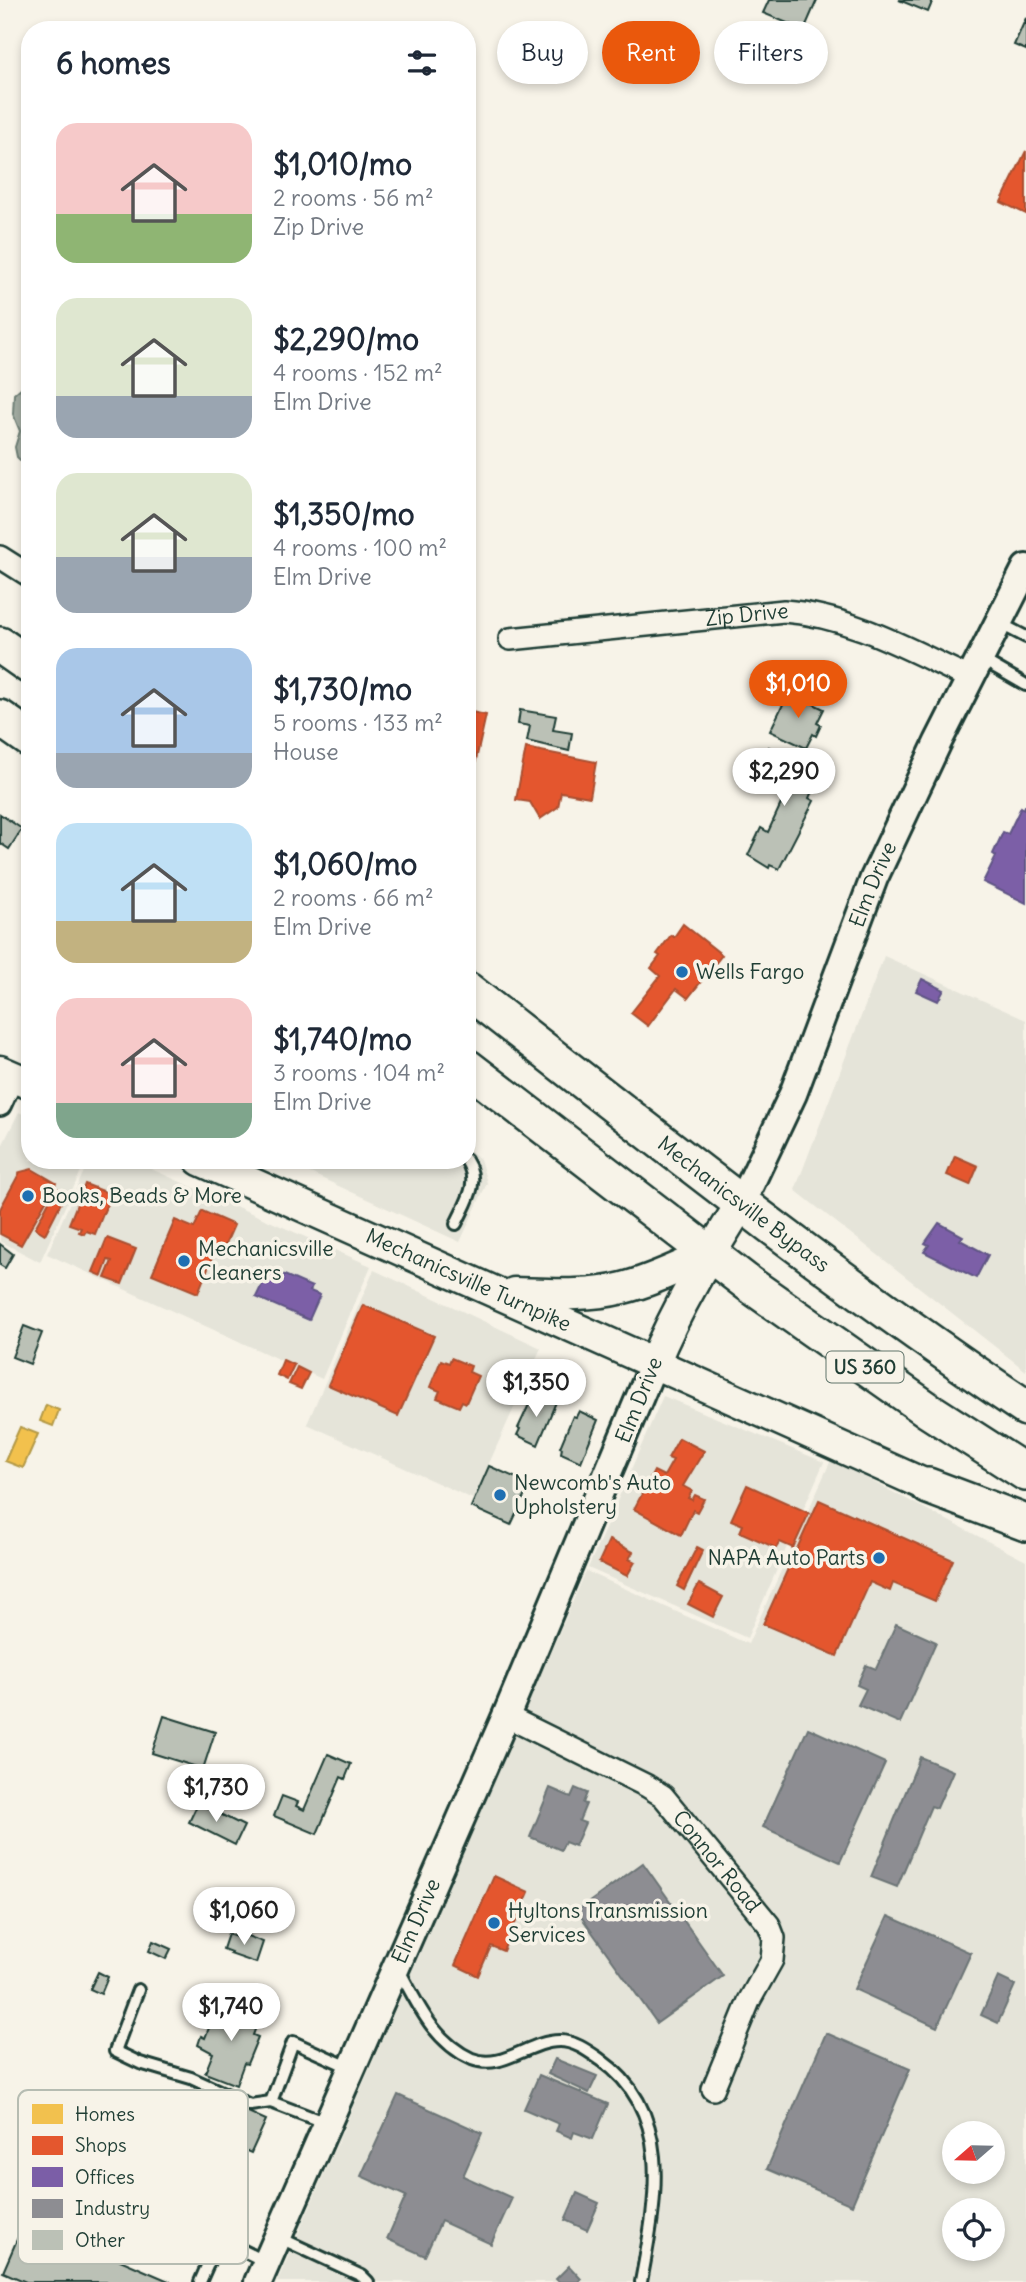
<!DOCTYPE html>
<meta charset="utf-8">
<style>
:root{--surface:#fff;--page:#f2f2f3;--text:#1f2937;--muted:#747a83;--accent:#ea580c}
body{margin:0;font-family:Delius,sans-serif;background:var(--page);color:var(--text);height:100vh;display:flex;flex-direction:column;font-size:26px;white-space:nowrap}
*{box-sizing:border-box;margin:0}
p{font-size:23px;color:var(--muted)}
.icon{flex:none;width:38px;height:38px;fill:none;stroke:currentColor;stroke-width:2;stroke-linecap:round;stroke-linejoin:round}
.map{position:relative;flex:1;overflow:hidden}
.side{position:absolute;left:21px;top:21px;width:455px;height:1148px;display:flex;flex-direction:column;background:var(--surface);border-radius:28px;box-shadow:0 4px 10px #0003}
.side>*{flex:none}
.guide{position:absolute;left:497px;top:21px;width:424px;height:63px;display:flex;gap:14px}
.needle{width:46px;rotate:250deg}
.controls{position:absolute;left:942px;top:2121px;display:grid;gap:14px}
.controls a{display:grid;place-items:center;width:63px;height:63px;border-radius:50%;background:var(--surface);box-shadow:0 4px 10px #0003;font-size:35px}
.price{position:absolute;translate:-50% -60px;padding:0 16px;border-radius:24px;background:#fff;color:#222;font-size:23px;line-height:46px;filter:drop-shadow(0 2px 4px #0008)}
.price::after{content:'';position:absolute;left:50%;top:42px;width:21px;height:16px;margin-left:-10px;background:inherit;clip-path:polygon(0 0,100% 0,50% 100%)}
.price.on{background:var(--accent);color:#fff}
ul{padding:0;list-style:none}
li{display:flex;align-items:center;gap:21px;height:175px;padding:0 35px}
li span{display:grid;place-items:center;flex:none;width:196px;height:140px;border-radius:21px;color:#555}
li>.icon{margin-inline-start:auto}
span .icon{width:84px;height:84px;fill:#fffc;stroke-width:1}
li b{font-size:30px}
h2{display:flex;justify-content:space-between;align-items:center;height:84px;padding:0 35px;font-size:30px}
.pill{padding:0 24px;border-radius:32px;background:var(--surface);box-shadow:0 4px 10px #0003;font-size:24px;line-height:63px}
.pill.on{background:var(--accent);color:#fff}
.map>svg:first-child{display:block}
.built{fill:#e5e4d9;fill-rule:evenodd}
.water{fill:#a4ada3;stroke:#6f8077;stroke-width:2}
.homes{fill:#f2c14e;stroke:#b39946;stroke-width:2}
.shops{fill:#e4572e;stroke:#a94f30;stroke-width:2}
.offices{fill:#7b5ea7;stroke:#5f5484;stroke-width:2}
.industry{fill:#8d8d92;stroke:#6c7576;stroke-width:2}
.building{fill:#bbc1b6;stroke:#1f3d34;stroke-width:2}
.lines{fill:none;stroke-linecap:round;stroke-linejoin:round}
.service-casing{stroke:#1f3d34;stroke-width:16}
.minor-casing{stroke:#1f3d34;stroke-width:26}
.tertiary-casing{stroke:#1f3d34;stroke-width:32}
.secondary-casing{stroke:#1f3d34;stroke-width:35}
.trunk-casing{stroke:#1f3d34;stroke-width:40}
.service{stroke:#f7f3e8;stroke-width:10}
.minor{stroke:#f7f3e8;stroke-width:21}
.tertiary{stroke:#f7f3e8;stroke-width:26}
.secondary{stroke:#f7f3e8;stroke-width:30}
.trunk{stroke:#f7f3e8;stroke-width:35}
.poi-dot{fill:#1f6fb2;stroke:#f7f3e8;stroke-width:2.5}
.labels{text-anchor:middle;stroke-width:7;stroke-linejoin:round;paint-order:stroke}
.shield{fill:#f7f3e8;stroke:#60746a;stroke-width:2}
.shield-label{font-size:19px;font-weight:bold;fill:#1f3d34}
.street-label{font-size:21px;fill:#1f3d34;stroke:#f7f3e8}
.poi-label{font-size:21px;fill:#1f3d34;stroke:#f7f3e8;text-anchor:start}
.key{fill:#f7f3e8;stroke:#b6bcb2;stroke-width:2}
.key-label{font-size:19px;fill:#1f3d34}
</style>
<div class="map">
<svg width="1026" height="2282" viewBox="0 0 1026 2282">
<rect width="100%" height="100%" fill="#f7f3e8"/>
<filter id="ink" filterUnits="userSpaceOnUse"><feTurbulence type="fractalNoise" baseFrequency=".0143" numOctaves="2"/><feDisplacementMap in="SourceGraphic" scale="14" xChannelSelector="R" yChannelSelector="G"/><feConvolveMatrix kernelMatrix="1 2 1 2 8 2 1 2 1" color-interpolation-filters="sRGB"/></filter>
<g filter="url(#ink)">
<g class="built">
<path d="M884 956 1026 1020V1371L795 1190Z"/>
<path d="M19 1112 30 1117V1160H86L40 1262 0 1241V1150Z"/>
<path d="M467 1148 480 1159 487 1183 460 1242 293 1165V1160H467Z"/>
<path d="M89 1160H131L371 1266 322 1379 47 1254Z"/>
<path d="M374 1270 541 1348 473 1499 307 1424Z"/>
<path d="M663 1396 824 1462 747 1638 588 1568Z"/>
<path d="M831 1460 1026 1561V2282H277L586 1571 748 1644ZM954 2133H992V2172H954ZM954 2210H992V2249H954Z"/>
</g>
<path class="water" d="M30 380V470L17 457 15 447 20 431 13 414 14 394Z"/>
<g class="homes">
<path d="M46 1405 59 1410 53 1426 40 1421Z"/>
<path d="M20 1427 38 1434 23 1468 5 1461Z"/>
</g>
<g class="shops">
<path d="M1026 151V214L1001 202Z"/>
<path d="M467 711 486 715 470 787H467Z"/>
<path d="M526 748 596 762 590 797 561 792 558 807 540 819 530 802 516 800Z"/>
<path d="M683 924 722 955 688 998 676 989 648 1026 631 1013 660 976 651 968 660 956 657 954 671 935 674 937Z"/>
<path d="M955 1156 978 1166 970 1185 947 1175Z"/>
<path d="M32 1169 56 1183 21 1245 0 1234V1209L20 1172Z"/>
<path d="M85 1184 111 1194 95 1234 86 1231 84 1234 79 1232 81 1228 69 1224Z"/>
<path d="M56 1188 66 1193 45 1234 35 1228Z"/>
<path d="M202 1211 234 1225 224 1248 217 1245 198 1293 152 1274 175 1220 194 1228Z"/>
<path d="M107 1238 136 1249 122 1284 105 1278 112 1261 108 1260 102 1276 93 1272Z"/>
<path d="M363 1305 434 1336 398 1416 328 1385Z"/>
<path d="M451 1358 471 1366 469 1372 478 1376 466 1403 462 1401 459 1407 437 1398 440 1391 430 1387 441 1360 449 1363Z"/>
<path d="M283 1360 294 1365 287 1380 277 1375Z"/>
<path d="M297 1367 309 1373 301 1389 289 1384Z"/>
<path d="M679 1438 704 1451 683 1486 692 1491 688 1498 692 1500 695 1495 704 1499 697 1512 693 1510 681 1535 634 1509 654 1471 664 1476 673 1460 668 1458Z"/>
<path d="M747 1485 809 1513 793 1548 780 1542 776 1548 740 1532 743 1525 731 1520Z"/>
<path d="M819 1500 953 1560 935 1601 893 1583 890 1591 870 1582 837 1656 763 1624Z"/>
<path d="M609 1540 633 1552 629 1559 635 1562 627 1576 599 1562Z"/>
<path d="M697 1547 703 1550 684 1590 677 1586Z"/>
<path d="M699 1584 723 1597 713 1617 688 1604Z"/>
<path d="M494 1876 529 1892 503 1951 491 1946 478 1976 455 1965Z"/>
</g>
<g class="offices">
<path d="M1025 806H1026V903L983 882 996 856 993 854 1003 832 1008 834 1021 807 1024 809Z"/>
<path d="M922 979 944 990 938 1001 916 991Z"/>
<path d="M939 1223 963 1236 960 1240 988 1255 976 1278 924 1252 929 1245 925 1243Z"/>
<path d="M268 1272 278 1277 280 1273 312 1287 310 1291 320 1295 309 1320 256 1297Z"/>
</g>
<g class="industry">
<path d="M896 1624 936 1642 900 1723 858 1705 866 1689 857 1685 866 1665 876 1669Z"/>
<path d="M808 1728 885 1763 840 1862 763 1827Z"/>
<path d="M920 1757 953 1771 937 1808 931 1806 897 1887 871 1877Z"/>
<path d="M550 1788 571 1797 575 1788 587 1793 583 1803 586 1804 579 1821 585 1823 575 1846 565 1842 561 1850 530 1837Z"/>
<path d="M643 1863 723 1976 657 2023 577 1911Z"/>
<path d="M888 1916 971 1953 937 2027 854 1989Z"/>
<path d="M998 1977 1015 1985 998 2023 981 2015Z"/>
<path d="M826 2033 910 2069 852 2205 767 2169Z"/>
<path d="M555 2059 597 2076 589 2093 548 2074Z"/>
<path d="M539 2075 608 2104 593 2139 574 2132 572 2138 556 2131 559 2124 524 2109Z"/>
<path d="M398 2095 482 2133 463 2176 512 2198 491 2244 441 2221 425 2256 387 2239 406 2196 361 2176Z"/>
<path d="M577 2193 599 2203 587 2230 565 2220Z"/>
<path d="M569 2266 581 2279 578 2282H559L556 2279Z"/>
</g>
<g class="building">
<path d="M769 0H817L804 30 763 13Z"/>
<path d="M899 0H933L928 12Z"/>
<path d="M1026 18V50L1014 45Z"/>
<path d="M789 692 824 709 817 723 821 725 816 736 813 734 806 748 770 731Z"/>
<path d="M520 710 556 716 553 730 572 733 569 751 527 741 530 726 518 724Z"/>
<path d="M769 747 778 752 777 754 820 774 809 798 814 801 779 869 770 865 769 868 748 855 761 828 768 832 786 793 767 784 768 782 762 779 767 769 760 766Z"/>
<path d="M0 814 22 829 9 849 0 843Z"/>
<path d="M0 1244 13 1254 5 1268 0 1265Z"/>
<path d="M24 1326 42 1333 30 1364 12 1357Z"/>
<path d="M536 1393 556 1402 538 1445 517 1435 520 1429 518 1428 532 1398 534 1399Z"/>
<path d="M579 1411 598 1420 581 1462 561 1453 562 1448 560 1447 573 1416 576 1417Z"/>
<path d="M489 1466 530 1484 511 1525 471 1507Z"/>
<path d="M164 1716 215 1732 203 1769 152 1753Z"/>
<path d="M328 1754 351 1764 345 1779 341 1777 317 1834 274 1816 282 1796 298 1802 296 1806 304 1810Z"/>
<path d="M198 1803 244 1826 235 1845 189 1822Z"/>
<path d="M237 1932 263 1942 256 1963 230 1954 231 1952 223 1949 228 1934 236 1937Z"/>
<path d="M153 1941 171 1949 166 1959 149 1951Z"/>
<path d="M98 1972 108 1977 101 1994 90 1989Z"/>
<path d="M231 2003 261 2014 253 2035 258 2037 247 2064 244 2063 236 2085 205 2073 213 2053 198 2045 201 2036 205 2038 212 2020 223 2025Z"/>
<path d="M201 2091 266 2120 251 2153 228 2143 226 2147 230 2149 226 2160 217 2156V2158L218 2159 213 2171 220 2174 217 2182 210 2179 204 2192 170 2177 184 2144 196 2149 203 2133 186 2125Z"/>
<path d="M62 2135 105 2153 89 2191 140 2212 120 2260 171 2282H26L3 2272Z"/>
</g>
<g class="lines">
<defs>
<g id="service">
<path d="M999 623 1026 637"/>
<path d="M981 659 1026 685"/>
<path d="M313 1161 314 1160"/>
<path d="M456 1224C466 1202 481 1183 466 1160"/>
<path d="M399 1970C418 2005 434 2042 472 2059 502 2071 529 2041 559 2041 575 2041 588 2051 601 2060 676 2113 655 2205 641 2282"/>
<path d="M138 1990 115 2051 140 2063 191 2078 250 2105 271 2102"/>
<path d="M326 2123 271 2102 293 2042 351 2068"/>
<path d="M137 2198 266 2262"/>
<path d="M278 2237 362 2276 368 2282"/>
<path d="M200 2282 219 2239"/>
</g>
<g id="minor">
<path d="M0 557 30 576"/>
<path id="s1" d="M510 639 784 611C852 616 911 651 972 679"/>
<path d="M0 1105 13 1077"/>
<path id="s2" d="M506 1716 647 1786 663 1796 769 1925 774 1938 772 1960 749 2001 713 2089"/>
</g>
<g id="tertiary">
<path id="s3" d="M741 1204 793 1094 874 878 938 742 1026 568"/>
<path id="s4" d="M258 2282 506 1716 654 1363"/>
</g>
<g id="secondary">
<path d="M0 1071 30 1084"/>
<path id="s5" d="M200 1160 928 1486"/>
<path d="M514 1293C550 1294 587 1297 623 1288 652 1281 681 1266 709 1254"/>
<path d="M654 1363C677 1307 709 1255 741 1204"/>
</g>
<g id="trunk">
<path d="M0 645 30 666"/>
<path d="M0 718 30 739"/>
<path id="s6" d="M467 990C651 1134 833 1279 1026 1408"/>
<path d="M467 1067 749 1284 928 1410 1026 1473"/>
<path d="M928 1486 1026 1523"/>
</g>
</defs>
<use href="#service" class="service-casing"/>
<use href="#minor" class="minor-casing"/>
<use href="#tertiary" class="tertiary-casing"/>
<use href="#secondary" class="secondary-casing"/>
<use href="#trunk" class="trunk-casing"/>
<use href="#service" class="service"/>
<use href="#minor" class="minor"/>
<use href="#tertiary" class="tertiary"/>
<use href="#secondary" class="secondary"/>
<use href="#trunk" class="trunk"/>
</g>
</g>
<g class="poi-dot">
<circle cx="682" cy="972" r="7"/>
<circle cx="28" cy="1196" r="7"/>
<circle cx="184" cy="1261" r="7"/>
<circle cx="500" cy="1495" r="7"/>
<circle cx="879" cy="1558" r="7"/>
<circle cx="494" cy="1923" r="7"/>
</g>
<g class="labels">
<rect class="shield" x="826.5" y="1351.5" width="77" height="31" rx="5"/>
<g class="shield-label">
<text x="865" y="1374">US 360</text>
</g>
<g class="street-label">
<text dy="7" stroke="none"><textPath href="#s1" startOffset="238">Zip Drive</textPath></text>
<text dy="7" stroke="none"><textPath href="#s3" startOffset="346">Elm Drive</textPath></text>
<text dy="7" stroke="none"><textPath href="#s6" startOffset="350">Mechanicsville Bypass</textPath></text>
<text dy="7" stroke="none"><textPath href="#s5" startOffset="294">Mechanicsville Turnpike</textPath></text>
<text transform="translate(639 1400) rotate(-68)" y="7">Elm Drive</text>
<text dy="7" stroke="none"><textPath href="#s2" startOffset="261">Connor Road</textPath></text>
<text dy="7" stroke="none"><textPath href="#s4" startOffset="394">Elm Drive</textPath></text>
</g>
<g class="poi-label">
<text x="696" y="979">Wells Fargo</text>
<text x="42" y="1203">Books, Beads &amp; More</text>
<text x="198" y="1256">Mechanicsville<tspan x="198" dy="24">Cleaners</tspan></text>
<text x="514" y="1490">Newcomb's Auto<tspan x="514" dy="24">Upholstery</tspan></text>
<text x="865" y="1565" text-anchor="end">NAPA Auto Parts</text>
<text x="508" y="1918">Hyltons Transmission<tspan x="508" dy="24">Services</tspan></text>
</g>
</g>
<rect x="18" y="2090" width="230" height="174" rx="10" class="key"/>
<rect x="32" y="2104" width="31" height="20" fill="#f2c14e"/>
<rect x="32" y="2136" width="31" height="19" fill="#e4572e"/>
<rect x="32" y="2167" width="31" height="20" fill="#7b5ea7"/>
<rect x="32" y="2199" width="31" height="19" fill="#8d8d92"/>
<rect x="32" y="2230" width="31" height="20" fill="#bbc1b6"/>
<g class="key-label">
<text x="75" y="2121">Homes</text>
<text x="75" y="2152">Shops</text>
<text x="75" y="2184">Offices</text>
<text x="75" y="2215">Industry</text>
<text x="75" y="2247">Other</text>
</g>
</svg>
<div class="controls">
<a><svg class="needle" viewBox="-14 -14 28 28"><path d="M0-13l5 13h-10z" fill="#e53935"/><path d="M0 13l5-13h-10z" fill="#747a83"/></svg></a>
<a><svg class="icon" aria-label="locate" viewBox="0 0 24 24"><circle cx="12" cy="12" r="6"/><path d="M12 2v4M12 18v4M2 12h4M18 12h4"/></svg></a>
</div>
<b class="price on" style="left:798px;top:720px">$1,010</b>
<b class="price" style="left:784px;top:808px">$2,290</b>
<b class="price" style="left:536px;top:1419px">$1,350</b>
<b class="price" style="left:216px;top:1824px">$1,730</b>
<b class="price" style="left:244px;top:1947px">$1,060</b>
<b class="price" style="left:231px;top:2043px">$1,740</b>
<div class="guide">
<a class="pill">Buy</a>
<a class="pill on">Rent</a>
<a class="pill">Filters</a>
</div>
<section class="side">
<h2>6 homes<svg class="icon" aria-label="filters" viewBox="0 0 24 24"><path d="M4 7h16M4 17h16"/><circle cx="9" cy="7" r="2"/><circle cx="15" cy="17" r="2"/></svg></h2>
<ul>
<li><span style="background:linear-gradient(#f6c9c9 65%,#8fb573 0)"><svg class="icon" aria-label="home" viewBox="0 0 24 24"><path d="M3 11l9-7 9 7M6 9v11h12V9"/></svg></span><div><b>$1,010/mo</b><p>2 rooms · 56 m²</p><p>Zip Drive</p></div></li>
<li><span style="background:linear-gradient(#dfe7d0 70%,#9aa5b1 0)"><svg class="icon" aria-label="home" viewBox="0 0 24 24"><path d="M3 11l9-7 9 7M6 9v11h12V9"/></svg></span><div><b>$2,290/mo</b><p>4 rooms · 152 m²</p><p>Elm Drive</p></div></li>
<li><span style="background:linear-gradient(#dfe7d0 60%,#9aa5b1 0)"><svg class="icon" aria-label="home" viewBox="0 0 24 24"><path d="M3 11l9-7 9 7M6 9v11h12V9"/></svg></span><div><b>$1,350/mo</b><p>4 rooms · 100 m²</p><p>Elm Drive</p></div></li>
<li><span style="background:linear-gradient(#a9c7e8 75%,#9aa5b1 0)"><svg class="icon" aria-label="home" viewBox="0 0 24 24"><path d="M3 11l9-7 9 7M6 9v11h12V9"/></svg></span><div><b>$1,730/mo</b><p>5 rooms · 133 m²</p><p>House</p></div></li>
<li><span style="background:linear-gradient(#bfe0f5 70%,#c2b280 0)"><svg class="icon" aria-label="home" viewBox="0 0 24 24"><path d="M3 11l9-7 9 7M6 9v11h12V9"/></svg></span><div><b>$1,060/mo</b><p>2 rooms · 66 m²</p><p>Elm Drive</p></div></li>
<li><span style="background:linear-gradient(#f6c9c9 75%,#7fa58c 0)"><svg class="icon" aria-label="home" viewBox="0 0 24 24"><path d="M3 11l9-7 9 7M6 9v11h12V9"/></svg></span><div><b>$1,740/mo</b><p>3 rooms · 104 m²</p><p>Elm Drive</p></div></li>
</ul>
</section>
</div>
